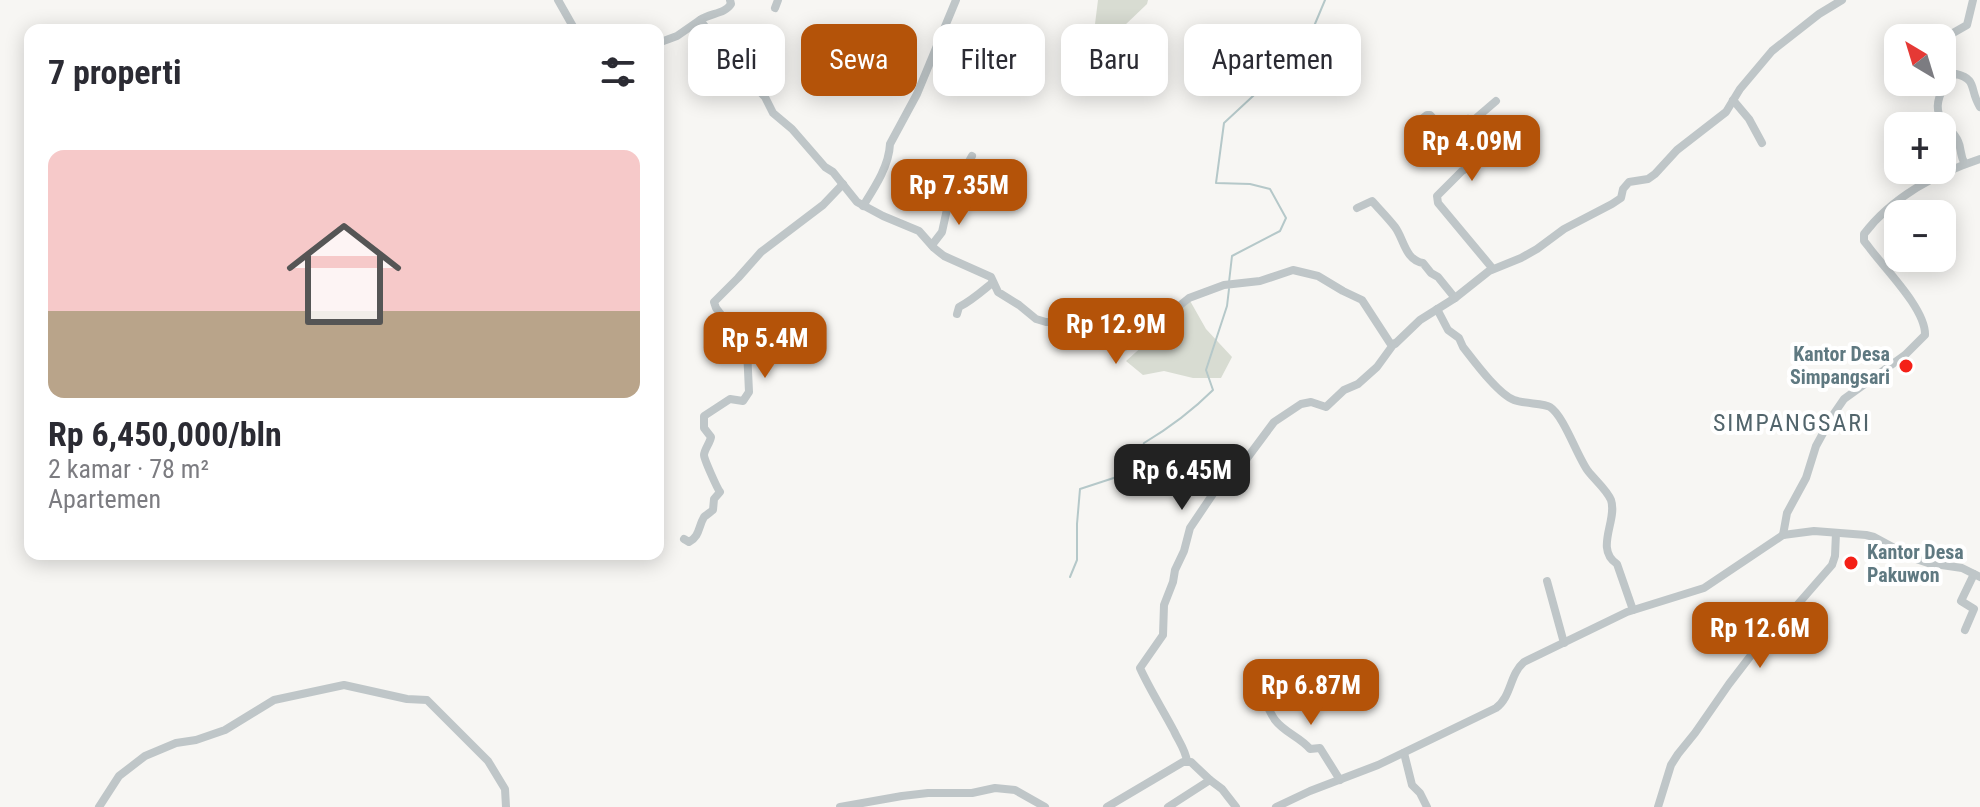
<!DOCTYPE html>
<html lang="id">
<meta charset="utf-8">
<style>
:root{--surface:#fff;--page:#f7f7f7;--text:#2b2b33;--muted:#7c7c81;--line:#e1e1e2;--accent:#b45309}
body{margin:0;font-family:"Roboto Condensed",sans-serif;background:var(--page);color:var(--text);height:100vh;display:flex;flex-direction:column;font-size:30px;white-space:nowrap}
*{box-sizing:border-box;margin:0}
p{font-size:26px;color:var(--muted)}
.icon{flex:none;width:44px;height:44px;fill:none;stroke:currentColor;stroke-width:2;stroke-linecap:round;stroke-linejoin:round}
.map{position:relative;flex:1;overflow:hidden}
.panel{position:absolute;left:24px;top:24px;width:640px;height:536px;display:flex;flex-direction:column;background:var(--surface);border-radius:16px;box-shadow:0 4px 20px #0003}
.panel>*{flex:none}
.banner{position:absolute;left:688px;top:24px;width:760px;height:72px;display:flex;gap:16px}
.needle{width:52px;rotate:322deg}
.controls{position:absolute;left:1884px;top:24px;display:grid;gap:16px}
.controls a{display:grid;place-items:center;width:72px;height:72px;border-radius:16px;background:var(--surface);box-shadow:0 4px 20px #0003;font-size:40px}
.price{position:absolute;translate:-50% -68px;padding:0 18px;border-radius:16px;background:var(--accent);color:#fff;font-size:26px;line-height:52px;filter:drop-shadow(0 2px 4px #0008)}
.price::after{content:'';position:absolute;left:50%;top:48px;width:24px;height:18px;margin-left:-12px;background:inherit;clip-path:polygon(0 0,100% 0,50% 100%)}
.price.active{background:#222;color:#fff}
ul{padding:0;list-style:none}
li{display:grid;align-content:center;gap:16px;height:424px;padding:0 24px}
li+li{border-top:2px solid var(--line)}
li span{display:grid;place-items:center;height:248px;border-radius:16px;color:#555}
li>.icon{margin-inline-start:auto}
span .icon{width:144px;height:144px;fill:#fffc;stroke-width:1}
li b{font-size:34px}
h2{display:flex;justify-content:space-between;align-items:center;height:96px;padding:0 24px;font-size:34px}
.pill{padding:0 28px;border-radius:16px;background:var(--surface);box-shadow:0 4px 20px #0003;font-size:28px;line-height:72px}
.pill.active{background:var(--accent);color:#fff}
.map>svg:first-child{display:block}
.green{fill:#d8dcd2}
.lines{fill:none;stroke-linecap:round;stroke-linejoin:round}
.stream{stroke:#b5c8c9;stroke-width:2}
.street{stroke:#bfc6c8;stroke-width:8}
.poi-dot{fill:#f42017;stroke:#fff;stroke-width:3}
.labels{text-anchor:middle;stroke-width:8;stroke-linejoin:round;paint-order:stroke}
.poi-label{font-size:20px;font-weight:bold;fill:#5f7981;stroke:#fff;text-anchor:end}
.quarter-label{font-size:24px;letter-spacing:2px;fill:#52656c;stroke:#fff}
</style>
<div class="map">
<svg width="1980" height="807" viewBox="0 0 1980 807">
<rect width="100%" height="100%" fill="#f7f6f3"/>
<g class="green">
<path d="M1098 0H1148L1147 4 1124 26 1095 24Z"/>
<path d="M1189 299 1206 329 1232 357 1221 378H1193L1164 371 1143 375 1126 361 1173 319Z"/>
</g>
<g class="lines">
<g class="stream">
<path d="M1229 282 1232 256 1280 231 1286 218 1270 189 1250 184 1216 183 1224 123 1297 55 1312 31 1325 0"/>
<path d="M1070 577 1077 560V524L1080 489 1135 471 1144 443C1169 428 1192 411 1213 390L1206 370 1227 306 1229 289"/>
</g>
<g class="street">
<path d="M558 0 575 30"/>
<path d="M730 0 731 4C725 14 710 13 700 20L715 40 742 59 747 68 751 82 765 97 773 113 792 129 825 167 833 172 857 202 883 216 919 231 934 248 944 256 991 277 998 292 1019 305 1036 319 1046 322H1058L1075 333 1117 350 1133 343 1143 341 1168 315 1189 298 1224 285 1260 281 1293 270 1318 276 1343 291 1362 300 1390 343 1395 344 1420 320 1455 298 1438 277 1431 273 1423 263C1405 260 1404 239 1395 227 1388 218 1380 210 1372 201L1357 208"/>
<path d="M775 8 778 0"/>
<path d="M658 43 677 36 700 20"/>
<path d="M1942 43 1953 33 1967 25 1973 0"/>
<path d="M1942 67C1951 87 1935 93 1938 110 1939 123 1953 129 1958 141 1962 149 1959 154 1965 164"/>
<path d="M1946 81 1956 74C1978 79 1969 90 1980 107"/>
<path d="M1733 100 1749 119 1762 143"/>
<path d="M1413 126 1427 115H1430L1440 126 1457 120 1461 126 1468 119"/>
<path d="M961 176 972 156"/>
<path d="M863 206C875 187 889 166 890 144L917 94 956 0"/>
<path d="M932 245 942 232 949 200 961 176 983 193"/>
<path d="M1493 269 1438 203 1437 196 1462 171 1482 161C1483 149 1466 142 1464 130L1468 125 1496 101"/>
<path d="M1455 298 1489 271 1521 258 1537 249 1564 229 1612 204 1621 198 1623 189 1629 182 1648 179 1655 174 1677 150 1726 112 1740 89 1772 51 1819 14 1842 0"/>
<path d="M1437 309 1448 330 1459 338 1463 347C1474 361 1498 394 1514 400 1525 404 1544 403 1550 407 1564 416 1577 456 1588 471 1595 480 1607 490 1611 500 1618 520 1594 549 1617 564L1633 610"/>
<path d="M957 314 959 307C971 301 981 292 992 283"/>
<path d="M1783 535 1787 513 1806 478 1816 446 1833 415 1844 399 1905 355 1925 335C1926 309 1884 268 1868 246L1864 241V234C1892 197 1937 173 1980 159"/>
<path d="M684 539 689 542C700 536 698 527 704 517 705 516 712 511 713 510L714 499 720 492C717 488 704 459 704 455 704 450 710 443 711 437L704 428V416L730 399 743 401 749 392 747 349 716 308 714 302 738 278 761 252 823 205 843 184"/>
<path d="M1547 581 1564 643"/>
<path d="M1965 630 1974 609 1961 601 1974 574"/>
<path d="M1258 684C1263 696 1268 710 1275 720 1285 733 1300 737 1310 749L1320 748 1340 780"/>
<path d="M1404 753 1412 785 1420 793 1427 807"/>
<path d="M1187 761C1185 749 1179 742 1174 731 1163 710 1150 690 1140 668L1163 635 1164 605 1173 582 1175 570 1184 551 1190 528 1219 485 1230 472 1242 465 1274 422 1301 404 1311 402 1326 407 1344 390 1358 384 1377 367 1393 345"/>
<path d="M99 807 119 776 145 756 176 743 196 740 225 730 274 700 344 685 407 699 427 700 488 761 505 789 506 807"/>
<path d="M840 807 902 796 928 793H972L995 788 1015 790 1045 807"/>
<path d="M1107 807 1183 762H1191L1210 780"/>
<path d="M1168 807 1210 780 1222 789 1236 807"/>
<path d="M1276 807 1310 791 1378 765 1496 708C1512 696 1509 675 1524 662L1627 612 1704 588 1783 535 1814 531 1866 535 1874 537 1913 558 1928 563 1962 568 1980 577"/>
<path d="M1658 807 1671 765 1678 754 1695 733 1729 684 1762 641 1779 626 1832 565 1835 556 1836 533"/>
</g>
</g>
<g class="poi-dot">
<circle cx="1906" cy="366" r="8"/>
<circle cx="1851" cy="563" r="8"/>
</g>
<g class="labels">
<g class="poi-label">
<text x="1890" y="361">Kantor Desa<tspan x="1890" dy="23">Simpangsari</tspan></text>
<text x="1867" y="559" text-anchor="start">Kantor Desa<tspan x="1867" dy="23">Pakuwon</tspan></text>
</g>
<g class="quarter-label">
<text x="1792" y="431">SIMPANGSARI</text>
</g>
</g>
</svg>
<div class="controls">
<a><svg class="needle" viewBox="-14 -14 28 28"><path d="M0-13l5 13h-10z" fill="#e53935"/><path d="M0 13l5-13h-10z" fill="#7c7c81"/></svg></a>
<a>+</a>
<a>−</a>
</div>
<b class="price" style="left:1472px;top:183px">Rp 4.09M</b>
<b class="price" style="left:959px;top:227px">Rp 7.35M</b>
<b class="price" style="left:1116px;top:366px">Rp 12.9M</b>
<b class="price" style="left:765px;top:380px">Rp 5.4M</b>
<b class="price active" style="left:1182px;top:512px">Rp 6.45M</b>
<b class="price" style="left:1760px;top:670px">Rp 12.6M</b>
<b class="price" style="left:1311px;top:727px">Rp 6.87M</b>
<div class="banner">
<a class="pill">Beli</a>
<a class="pill active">Sewa</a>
<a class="pill">Filter</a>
<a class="pill">Baru</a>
<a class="pill">Apartemen</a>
</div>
<section class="panel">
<h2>7 properti<svg class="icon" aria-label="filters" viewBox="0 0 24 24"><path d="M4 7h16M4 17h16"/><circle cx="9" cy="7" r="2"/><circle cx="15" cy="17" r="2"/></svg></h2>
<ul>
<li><span style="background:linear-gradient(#f6c9c9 65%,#b9a48a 0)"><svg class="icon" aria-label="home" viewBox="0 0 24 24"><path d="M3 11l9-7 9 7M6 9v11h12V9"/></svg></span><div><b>Rp 6,450,000/bln</b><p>2 kamar · 78 m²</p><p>Apartemen</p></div></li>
</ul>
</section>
</div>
